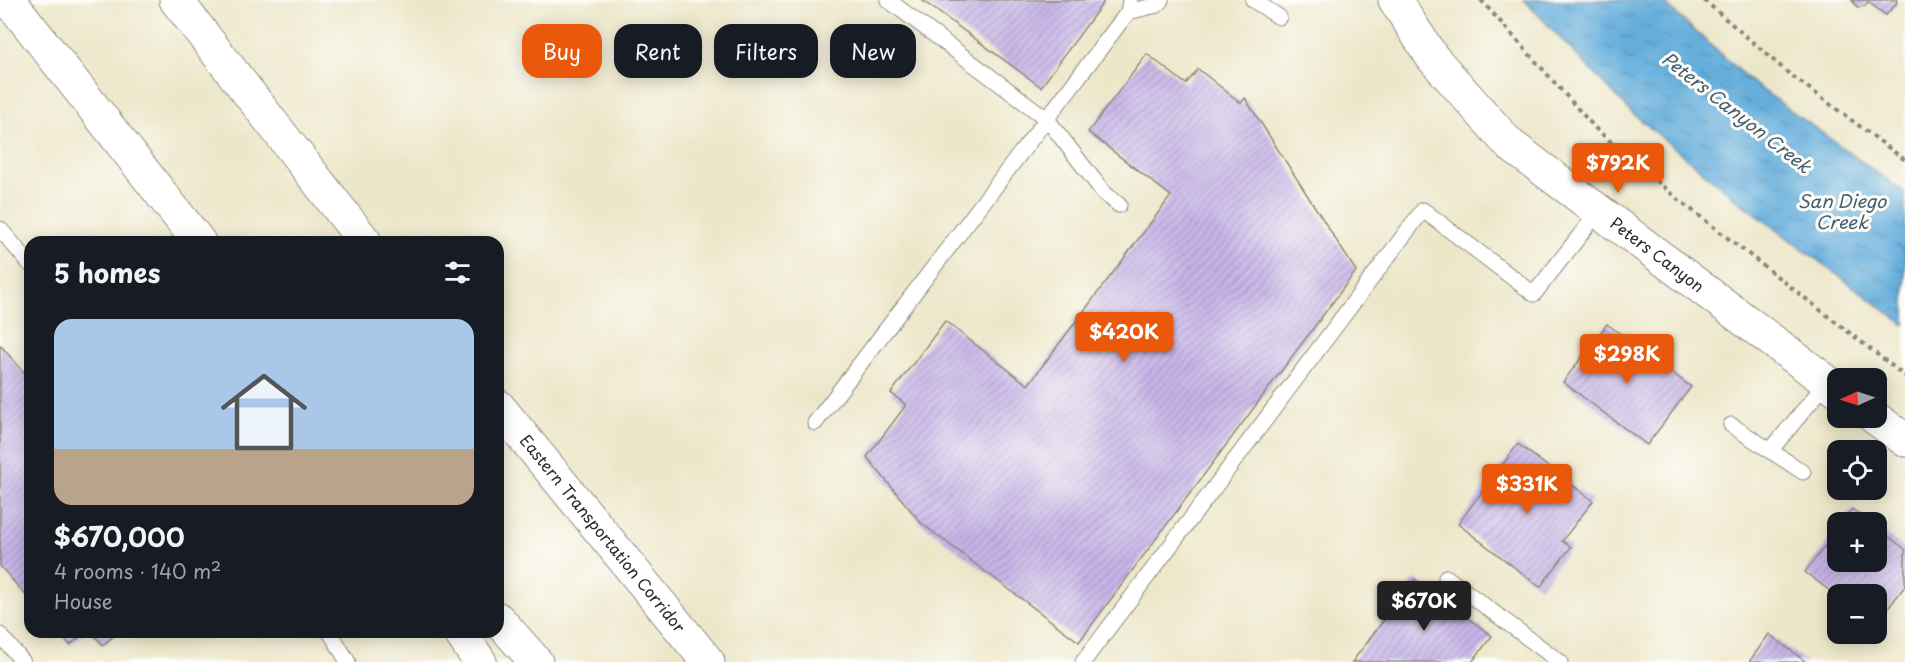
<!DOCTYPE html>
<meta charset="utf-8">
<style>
:root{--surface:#171b24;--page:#242831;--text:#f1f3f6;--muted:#9ea1a6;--line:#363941;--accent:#ea580c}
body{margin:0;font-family:"Playpen Sans",sans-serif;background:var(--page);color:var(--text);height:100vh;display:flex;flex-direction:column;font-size:22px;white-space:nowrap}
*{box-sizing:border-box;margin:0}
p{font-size:20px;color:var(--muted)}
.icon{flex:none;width:33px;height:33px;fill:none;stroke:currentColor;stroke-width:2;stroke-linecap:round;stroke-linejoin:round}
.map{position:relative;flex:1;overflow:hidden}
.panel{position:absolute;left:24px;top:236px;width:480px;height:402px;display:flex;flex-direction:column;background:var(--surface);border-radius:18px;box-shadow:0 3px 15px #0003}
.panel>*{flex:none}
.banner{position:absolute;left:522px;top:24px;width:570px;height:54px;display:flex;gap:12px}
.needle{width:39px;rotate:267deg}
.buttons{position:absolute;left:1827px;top:368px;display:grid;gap:12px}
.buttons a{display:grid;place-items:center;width:60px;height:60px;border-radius:12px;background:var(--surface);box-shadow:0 3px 15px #0003;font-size:30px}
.price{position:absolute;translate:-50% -51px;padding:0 14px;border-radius:6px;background:var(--accent);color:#fff;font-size:20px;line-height:39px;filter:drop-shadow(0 2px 3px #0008)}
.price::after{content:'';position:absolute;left:50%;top:36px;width:18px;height:14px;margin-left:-9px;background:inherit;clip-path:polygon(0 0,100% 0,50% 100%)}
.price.active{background:#222;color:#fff}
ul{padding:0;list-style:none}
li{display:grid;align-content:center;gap:12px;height:318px;padding:0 30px}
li+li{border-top:2px solid var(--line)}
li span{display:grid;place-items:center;height:186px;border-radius:18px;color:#555}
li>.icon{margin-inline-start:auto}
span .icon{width:108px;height:108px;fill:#fffc;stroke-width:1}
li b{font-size:26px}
h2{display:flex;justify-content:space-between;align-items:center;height:72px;padding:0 30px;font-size:26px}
.tag{padding:0 21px;border-radius:18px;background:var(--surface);box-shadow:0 3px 15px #0003;font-size:21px;line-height:54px}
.tag.active{background:var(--accent);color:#fff}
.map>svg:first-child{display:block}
.water{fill:url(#water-ripples);stroke:#486c84;stroke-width:1.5}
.building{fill:url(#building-hatch)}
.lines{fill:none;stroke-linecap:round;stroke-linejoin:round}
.lane-casing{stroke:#8c897a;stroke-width:17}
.secondary-casing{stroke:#8c897a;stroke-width:35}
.highway-casing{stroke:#8c897a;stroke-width:35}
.path{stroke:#8c897a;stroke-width:4;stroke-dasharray:4.5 4.5;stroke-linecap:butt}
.lane{stroke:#fff;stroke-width:15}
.secondary{stroke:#fff;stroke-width:33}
.highway{stroke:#fff;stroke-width:33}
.labels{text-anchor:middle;stroke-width:6;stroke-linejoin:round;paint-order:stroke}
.street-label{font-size:16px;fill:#2b2b2b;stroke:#fdfcf7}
.water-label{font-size:18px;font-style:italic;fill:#425f72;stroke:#fdfcf7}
</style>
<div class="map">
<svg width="1905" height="662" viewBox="0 0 1905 662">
<defs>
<pattern id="water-ripples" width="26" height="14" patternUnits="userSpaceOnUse" patternTransform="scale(1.5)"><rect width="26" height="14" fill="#65aedc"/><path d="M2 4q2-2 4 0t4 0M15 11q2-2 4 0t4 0" fill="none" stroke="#538eb3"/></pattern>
<pattern id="building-hatch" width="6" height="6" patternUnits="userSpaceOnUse" patternTransform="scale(1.5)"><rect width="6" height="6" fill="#c7b5e9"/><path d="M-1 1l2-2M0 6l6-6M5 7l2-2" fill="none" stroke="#a293bd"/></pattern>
</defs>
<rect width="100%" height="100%" fill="#fdfcf7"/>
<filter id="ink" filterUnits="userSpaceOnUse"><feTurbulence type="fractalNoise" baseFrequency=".0167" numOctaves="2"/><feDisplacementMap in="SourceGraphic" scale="12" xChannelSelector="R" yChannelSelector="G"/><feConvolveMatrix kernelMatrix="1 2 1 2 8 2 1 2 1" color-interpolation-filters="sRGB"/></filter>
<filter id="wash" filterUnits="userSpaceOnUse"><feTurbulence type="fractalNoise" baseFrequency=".008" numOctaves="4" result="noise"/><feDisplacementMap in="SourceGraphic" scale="24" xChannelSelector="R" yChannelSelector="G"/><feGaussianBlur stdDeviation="1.35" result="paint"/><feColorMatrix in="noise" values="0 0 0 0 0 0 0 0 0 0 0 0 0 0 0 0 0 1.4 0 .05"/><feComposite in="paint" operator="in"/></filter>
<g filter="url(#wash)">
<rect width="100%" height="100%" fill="#ede7ca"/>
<path class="water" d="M1524 0H1661L1750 81 1905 193V325L1738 201 1630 111Z"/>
<g id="blocks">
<g class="building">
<path d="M922 0H1105L1041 87Z"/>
<path d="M1852 0H1897L1896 4 1886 15 1868 2 1865 6 1857 7Z"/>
<path d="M1147 54 1186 84 1198 69 1241 103 1245 98 1356 271 1079 642 921 523 867 457 906 405 891 393 945 321 1028 385 1171 196 1088 132Z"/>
<path d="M1607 324 1691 387 1647 445 1563 382Z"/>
<path d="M0 345 30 379V600L0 566Z"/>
<path d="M1518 444 1593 501 1562 541 1571 547 1540 587 1458 524Z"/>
<path d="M1852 509 1870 522H1842Z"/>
<path d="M1876 527 1905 549V586L1876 624V594H1838V597L1805 572 1838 529V561H1876Z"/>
<path d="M1415 579 1492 636 1472 662H1352Z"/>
<path d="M58 632H86L70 645Z"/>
<path d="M91 632H118L103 645Z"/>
<path d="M1769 634 1806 662H1749Z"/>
</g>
</g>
</g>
<g filter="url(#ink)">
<use href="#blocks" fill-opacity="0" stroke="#8c897a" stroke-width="1.5"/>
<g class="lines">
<defs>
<g id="lane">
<path d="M888 0 1047 119 1104 193 1119 205"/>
<path d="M1253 0 1279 17"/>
<path d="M1128 12 1157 5 1161 0"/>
<path d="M0 229 30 264"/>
<path d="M815 423 1128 12 1130 0"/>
<path d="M1731 425 1803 472"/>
<path d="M1770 451 1827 382"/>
<path d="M1446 577 1560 662"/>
<path d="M330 632 348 662"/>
<path d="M0 635 23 662"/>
<path d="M1083 662 1423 210 1534 294 1599 211"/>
</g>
<g id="secondary">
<path id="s1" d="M1395 0 1432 57 1509 144 1838 390"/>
<path d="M1874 417 1905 440"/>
</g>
<g id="highway">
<path d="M9 0 199 242"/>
<path d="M176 0 365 242"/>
<path id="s2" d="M498 406 708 662"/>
<path d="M498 619 536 662"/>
<path d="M460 632 480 662"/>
</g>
</defs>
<use href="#lane" class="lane-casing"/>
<use href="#secondary" class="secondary-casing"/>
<use href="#highway" class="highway-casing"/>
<g class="path">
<path d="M1481 0 1596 129 1679 200 1905 376"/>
<path d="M1704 0 1787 72 1905 160"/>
</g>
<use href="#lane" class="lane"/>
<use href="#secondary" class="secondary"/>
<use href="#highway" class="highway"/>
</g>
</g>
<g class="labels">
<g class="street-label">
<text dy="6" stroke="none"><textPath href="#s1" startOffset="369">Peters Canyon</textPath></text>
<text dy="6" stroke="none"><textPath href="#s2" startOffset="165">Eastern Transportation Corridor</textPath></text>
</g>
<g class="water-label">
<text transform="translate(1736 113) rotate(38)" y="6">Peters Canyon Creek</text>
<text x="1842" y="208">San Diego<tspan x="1842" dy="21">Creek</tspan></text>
</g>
</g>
</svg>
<div class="buttons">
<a><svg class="needle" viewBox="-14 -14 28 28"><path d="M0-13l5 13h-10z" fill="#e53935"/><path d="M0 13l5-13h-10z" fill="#9ea1a6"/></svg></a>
<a><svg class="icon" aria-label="locate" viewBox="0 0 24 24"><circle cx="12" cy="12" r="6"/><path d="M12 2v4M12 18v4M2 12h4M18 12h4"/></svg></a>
<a>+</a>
<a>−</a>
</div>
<b class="price" style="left:1618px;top:194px">$792K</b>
<b class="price" style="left:1124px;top:363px">$420K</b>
<b class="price" style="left:1627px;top:385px">$298K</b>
<b class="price" style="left:1527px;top:515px">$331K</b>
<b class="price active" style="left:1424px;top:632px">$670K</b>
<div class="banner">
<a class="tag active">Buy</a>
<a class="tag">Rent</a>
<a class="tag">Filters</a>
<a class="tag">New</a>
</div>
<section class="panel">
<h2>5 homes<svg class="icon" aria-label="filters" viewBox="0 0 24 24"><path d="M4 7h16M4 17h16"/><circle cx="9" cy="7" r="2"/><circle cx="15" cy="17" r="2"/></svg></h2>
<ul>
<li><span style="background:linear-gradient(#a9c7e8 70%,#b9a48a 0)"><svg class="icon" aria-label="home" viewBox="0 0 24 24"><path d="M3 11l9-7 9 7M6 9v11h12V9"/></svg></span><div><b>$670,000</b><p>4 rooms · 140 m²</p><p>House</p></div></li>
</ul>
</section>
</div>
